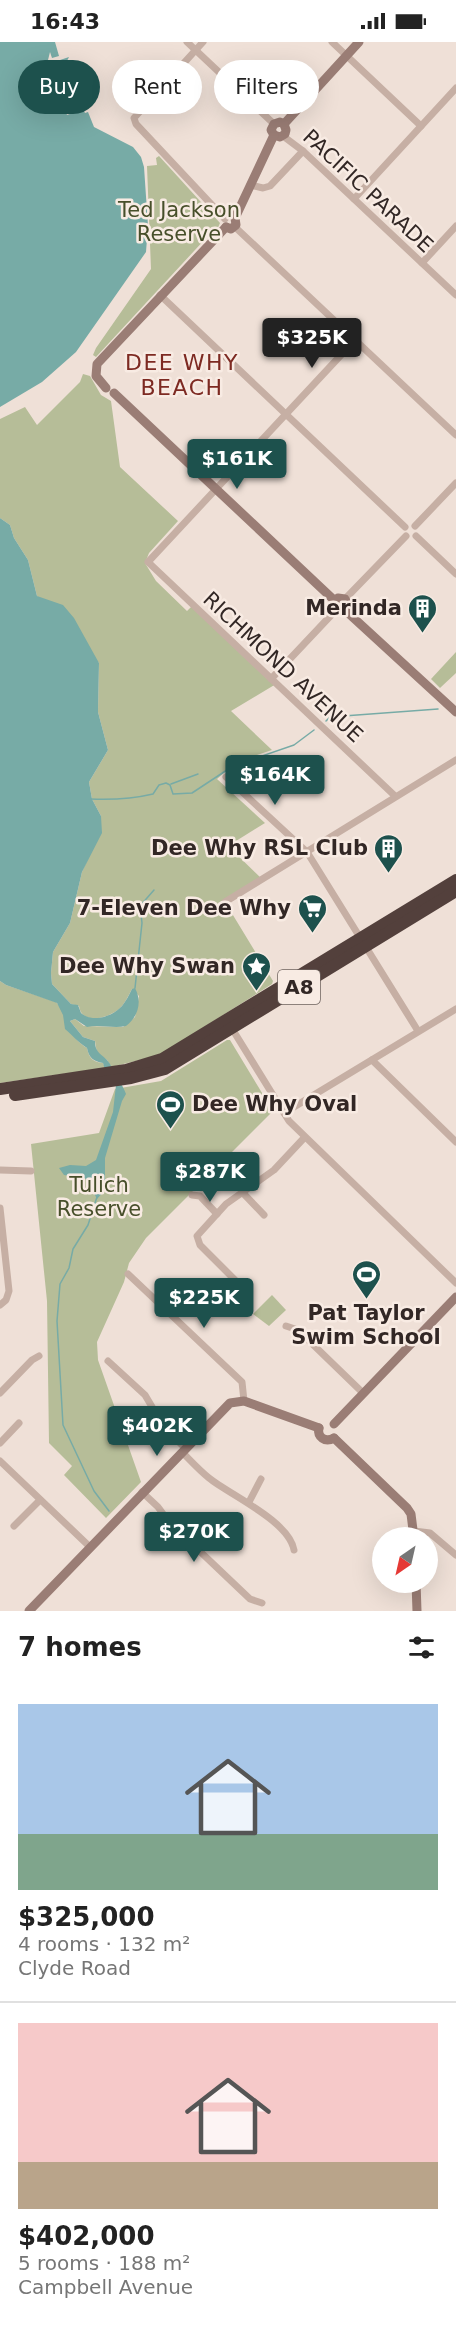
<!DOCTYPE html>
<meta charset="utf-8">
<style>
:root{--surface:#fff;--page:#f2f2f2;--text:#222;--muted:#767676;--line:#e0e0e0;--accent:#1d514d}
body{margin:0;font-family:"DejaVu Sans",sans-serif;background:var(--page);color:var(--text);height:100vh;display:flex;flex-direction:column;font-size:22px;white-space:nowrap}
*{box-sizing:border-box;margin:0}
p{font-size:20px;color:var(--muted)}
.icon{flex:none;width:33px;height:33px;fill:none;stroke:currentColor;stroke-width:2;stroke-linecap:round;stroke-linejoin:round}
.map{position:relative;height:1569px;overflow:hidden}
.panel{display:flex;flex-direction:column;background:var(--surface);flex:1}
.panel>*{flex:none}
.banner{position:absolute;left:18px;top:18px;width:420px;height:54px;display:flex;gap:12px}
.needle{width:39px;rotate:214deg}
.tools{position:absolute;left:372px;top:1485px;display:grid;gap:12px}
.tools a{display:grid;place-items:center;width:66px;height:66px;border-radius:50%;background:var(--surface);box-shadow:0 6px 24px #0002;font-size:30px}
.price{position:absolute;translate:-50% -51px;padding:0 14px;border-radius:6px;background:var(--accent);color:#fff;font-size:20px;line-height:39px;filter:drop-shadow(0 2px 3px #0008)}
.price::after{content:'';position:absolute;left:50%;top:36px;width:18px;height:14px;margin-left:-9px;background:inherit;clip-path:polygon(0 0,100% 0,50% 100%)}
.price.on{background:#222;color:#fff}
ul{padding:0;list-style:none}
li{display:grid;align-content:center;gap:12px;height:318px;padding:0 18px}
li+li{border-top:2px solid var(--line)}
li span{display:grid;place-items:center;height:186px;border-radius:0px;color:#555}
li>.icon{margin-inline-start:auto}
span .icon{width:108px;height:108px;fill:#fffc;stroke-width:1}
li b{font-size:26px}
h2{display:flex;justify-content:space-between;align-items:center;height:72px;padding:0 18px;font-size:26px}
.chip{padding:0 21px;border-radius:27px;background:var(--surface);box-shadow:0 6px 24px #0002;font-size:21px;line-height:54px}
.chip.on{background:var(--accent);color:#fff}
.status{display:flex;justify-content:space-between;align-items:center;height:42px;padding:0 30px;background:var(--surface);direction:ltr}
.status svg{height:16px;fill:currentColor}
.map>svg:first-child{display:block}
.green{fill:#b6bd98}
.water{fill:#77aba6}
.lines{fill:none;stroke-linecap:round;stroke-linejoin:round}
.stream{stroke:#77aba6;stroke-width:1.5}
.street{stroke:#c6afa4;stroke-width:7}
.secondary{stroke:#9a7d75;stroke-width:9}
.highway{stroke:#53403c;stroke-width:12}
.labels{text-anchor:middle;stroke-width:5;stroke-linejoin:round;paint-order:stroke}
.shield{fill:#f8ebe3;stroke:#6d625e;stroke-width:1.5}
.shield-label{font-size:20px;font-weight:bold;fill:#322725}
.street-label{font-size:21px;fill:#322725;stroke:#f8ebe3}
.park-label{font-size:21px;fill:#474f2a;stroke:#f8ebe3}
.poi-label{font-size:21px;font-weight:bold;fill:#322725;stroke:#f8ebe3;text-anchor:end}
.neighbourhood-label{font-size:22px;letter-spacing:1.5px;fill:#7d2a22;stroke:#f8ebe3}
</style>
<div class="status"><b>16:43</b><svg viewBox="0 0 49 12"><path d="M0 12V9h3v3zM5 12V6h3v6zM10 12V3h3v9zM15 12V0h3v12zM26 1h20v11H26zM47 4h2v5h-2z"/></svg></div>
<div class="map">
<svg width="456" height="1569" viewBox="0 0 456 1569">
<rect width="100%" height="100%" fill="#efe0d7"/>
<g class="green">
<path d="M159 114 220 181 216 190 207 195 96 315 93 313 96 306 151 227 147 124 157 123 156 116Z"/>
<path d="M83 332 90 334 101 353 111 359 120 425 178 479 149 511 145 521 156 539 187 569 193 563 276 642 231 669 272 708 236 720 217 737 265 781 228 804 262 837 225 860 273 939 272 942 160 1013 111 1025 107 1018 97 1011 95 999 83 995 70 979 75 977 84 984 123 985 135 975 139 954 132 947C128 954 125 962 119 967 108 976 82 984 79 964L71 962 52 942 51 931 53 910 70 881 82 830 101 788V774L92 757 89 740 108 708 98 670 99 621 37 554 28 518 14 496 10 483 0 476V377L25 365 37 383 80 340Z"/>
<path d="M456 610V631L440 646 431 637Z"/>
<path d="M0 939 6 943 56 960C70 976 65 992 87 1006 89 1016 93 1020 103 1021L105 1026 0 1041Z"/>
<path d="M227 998H230L273 1069 146 1196 129 1221 124 1240 97 1300 98 1318 141 1440 106 1476 64 1433 72 1424 49 1401 47 1259 31 1102 99 1091 115 1047 161 1039Z"/>
<path d="M272 1253 286 1268 269 1284 253 1272Z"/>
</g>
<g class="water">
<path d="M0 0H55L59 14 52 16 50 10 48 18 67 73 78 69 68 72 65 64 82 57 85 66 83 67 85 71 88 70 94 85 133 105 141 115 144 125 148 184 146 210 76 310 42 340 0 365Z"/>
<path d="M69 15 67 19 82 54 63 61 51 21Z"/>
<path d="M0 476 10 483 14 496 28 518 37 554 63 563 74 576 99 621 98 670 108 708 89 740 92 757 101 774 102 791 82 830 70 881 53 910 51 931 52 942 71 962 78 963 81 971C92 981 112 975 122 964 126 959 129 953 132 947L135 946C142 959 139 974 126 984 113 987 100 982 87 985L75 977 70 979 83 995 95 999C95 1013 104 1012 110 1022 115 1033 122 1041 126 1052L122 1059 105 1116V1148L97 1157 87 1137 64 1133 59 1126 70 1123 86 1124 96 1118 113 1070 116 1043 105 1028 103 1021C93 1019 89 1016 87 1006 78 1000 73 994 65 987L63 973 57 961 6 943 0 939Z"/>
</g>
<g class="lines">
<g class="stream">
<path d="M326 679 330 675 438 667"/>
<path d="M171 742 198 732"/>
<path d="M90 757C112 758 132 757 153 752L159 743 166 741 170 743 173 752 192 751 233 724 294 703 314 688"/>
<path d="M135 946 142 881 140 864 154 848"/>
<path d="M97 1155 88 1183 73 1207 69 1226 60 1242 57 1279 63 1383 94 1449 109 1469"/>
</g>
<g class="street">
<path d="M187 0 274 82"/>
<path d="M203 0 134 76 136 82 225 177"/>
<path d="M332 0 421 84"/>
<path d="M283 94 303 109 456 253"/>
<path d="M250 143 263 146 270 144 303 109"/>
<path d="M354 157 456 46"/>
<path d="M235 185 456 393"/>
<path d="M422 221 456 184"/>
<path d="M160 253 405 485"/>
<path d="M355 298 148 520 395 754"/>
<path d="M415 484 456 441"/>
<path d="M416 494 456 532"/>
<path d="M345 557 406 494"/>
<path d="M271 637 336 568"/>
<path d="M226 735 307 810 418 989"/>
<path d="M225 860 456 718"/>
<path d="M231 985 289 1079 456 1241"/>
<path d="M372 1018 456 1100"/>
<path d="M284 1071 456 967"/>
<path d="M0 1128 31 1129"/>
<path d="M243 1151 264 1173"/>
<path d="M192 1153 200 1154 217 1172"/>
<path d="M0 1166 9 1249 6 1258 0 1263"/>
<path d="M128 1232 242 1340 244 1359"/>
<path d="M237 1240 200 1203 197 1194 226 1162 274 1128 304 1096"/>
<path d="M286 1284 298 1288 363 1351"/>
<path d="M108 1319 145 1353 164 1385 185 1406"/>
<path d="M0 1351 32 1318 39 1314"/>
<path d="M0 1401 19 1381"/>
<path d="M182 1410C190 1418 199 1428 209 1436 230 1453 289 1479 294 1508"/>
<path d="M0 1419 90 1505"/>
<path d="M142 1450 158 1465 169 1480 250 1557 262 1561"/>
<path d="M249 1460 261 1437"/>
<path d="M14 1484 40 1458"/>
<path d="M414 1489 430 1491 456 1513"/>
</g>
<g class="secondary">
<path d="M284 82 359 0"/>
<path d="M274 93 280 95 285 92 286 88 284 82"/>
<path d="M274 93 271 88 274 82 280 80 284 82"/>
<path d="M226 185 231 187 236 183 235 176 274 93"/>
<path d="M106 346 96 334 97 322 226 185"/>
<path d="M114 351 335 559"/>
<path d="M335 559 338 556 345 557 348 564 346 569"/>
<path d="M346 569 456 670"/>
<path d="M334 1382 456 1255"/>
<path d="M319 1386C317 1395 325 1401 334 1396"/>
<path d="M334 1396 407 1466 411 1472 414 1496"/>
<path d="M416 1540 417 1569"/>
<path d="M29 1569 230 1361 244 1359 319 1386"/>
</g>
<g class="highway">
<path d="M0 1047 126 1028 162 1017 456 838"/>
<path d="M15 1053 131 1036 165 1027 456 849"/>
</g>
</g>
<defs>
<symbol id="building-pin" viewBox="-11 -11 22 30"><path d="M0 17L-7.5 6A9.5 9.5 0 1 1 7.5 6Z" fill="#1d514d" stroke="#f8ebe3"/><path d="M-4-6H4V6H1V3H-1V6H-4ZM-2.5-4.3h1.7v1.8h-1.7ZM.8-4.3h1.7v1.8H.8ZM-2.5-1h1.7V.8h-1.7ZM.8-1h1.7V.8H.8Z" fill="#fff"/></symbol>
<symbol id="supermarket-pin" viewBox="-11 -11 22 30"><path d="M0 17L-7.5 6A9.5 9.5 0 1 1 7.5 6Z" fill="#1d514d" stroke="#f8ebe3"/><path d="M-6-5.5h2.5l.6 2H6L4.5 2H-2.5L-4.4-4H-6ZM-1.5 3.2a1.3 1.3 0 1 0 .1 0ZM3 3.2a1.3 1.3 0 1 0 .1 0Z" fill="#fff"/></symbol>
<symbol id="sight-pin" viewBox="-11 -11 22 30"><path d="M0 17L-7.5 6A9.5 9.5 0 1 1 7.5 6Z" fill="#1d514d" stroke="#f8ebe3"/><path d="M0-6L1.8-2.2L6-1.7L2.9 1.2L3.7 5.4L0 3.3L-3.7 5.4L-2.9 1.2L-6-1.7L-1.8-2.2Z" fill="#fff"/></symbol>
<symbol id="stadium-pin" viewBox="-11 -11 22 30"><path d="M0 17L-7.5 6A9.5 9.5 0 1 1 7.5 6Z" fill="#1d514d" stroke="#f8ebe3"/><path d="M0-5a6.5 5 0 1 0 0 10a6.5 5 0 1 0 0-10ZM-3.5-1.8h7v3.6h-7Z" fill="#fff"/></symbol>
</defs>
<g fill-rule="evenodd">
<use href="#building-pin" x="406" y="550" width="33" height="45"/>
<use href="#building-pin" x="372" y="790" width="33" height="45"/>
<use href="#supermarket-pin" x="296" y="850" width="33" height="45"/>
<use href="#sight-pin" x="240" y="908" width="33" height="45"/>
<use href="#stadium-pin" x="154" y="1046" width="33" height="45"/>
<use href="#stadium-pin" x="350" y="1216" width="33" height="45"/>
</g>
<g class="labels">
<rect class="shield" x="278" y="928" width="42" height="34" rx="4.5"/>
<g class="shield-label">
<text x="299" y="952">A8</text>
</g>
<g class="street-label">
<text transform="translate(368 149) rotate(43)" y="7">PACIFIC PARADE</text>
<text transform="translate(283 625) rotate(43)" y="7">RICHMOND AVENUE</text>
</g>
<g class="park-label">
<text x="179" y="175">Ted Jackson<tspan x="179" dy="24">Reserve</tspan></text>
<text x="99" y="1150">Tulich<tspan x="99" dy="24">Reserve</tspan></text>
</g>
<g class="poi-label">
<text x="402" y="573">Merinda</text>
<text x="368" y="813">Dee Why RSL Club</text>
<text x="291" y="873">7-Eleven Dee Why</text>
<text x="235" y="931">Dee Why Swan</text>
<text x="192" y="1069" text-anchor="start">Dee Why Oval</text>
<text x="366" y="1278" text-anchor="middle">Pat Taylor<tspan x="366" dy="24">Swim School</tspan></text>
</g>
<g class="neighbourhood-label">
<text x="182" y="328">DEE WHY<tspan x="182" dy="25">BEACH</tspan></text>
</g>
</g>
</svg>
<div class="tools">
<a><svg class="needle" viewBox="-14 -14 28 28"><path d="M0-13l5 13h-10z" fill="#e53935"/><path d="M0 13l5-13h-10z" fill="#767676"/></svg></a>
</div>
<b class="price on" style="left:312px;top:327px">$325K</b>
<b class="price" style="left:237px;top:448px">$161K</b>
<b class="price" style="left:275px;top:764px">$164K</b>
<b class="price" style="left:210px;top:1161px">$287K</b>
<b class="price" style="left:204px;top:1287px">$225K</b>
<b class="price" style="left:157px;top:1415px">$402K</b>
<b class="price" style="left:194px;top:1521px">$270K</b>
<div class="banner">
<a class="chip on">Buy</a>
<a class="chip">Rent</a>
<a class="chip">Filters</a>
</div>
</div>
<section class="panel">
<h2>7 homes<svg class="icon" aria-label="filters" viewBox="0 0 24 24"><path d="M4 7h16M4 17h16"/><circle cx="9" cy="7" r="2"/><circle cx="15" cy="17" r="2"/></svg></h2>
<ul>
<li><span style="background:linear-gradient(#a9c7e8 70%,#7fa58c 0)"><svg class="icon" aria-label="home" viewBox="0 0 24 24"><path d="M3 11l9-7 9 7M6 9v11h12V9"/></svg></span><div><b>$325,000</b><p>4 rooms · 132 m²</p><p>Clyde Road</p></div></li>
<li><span style="background:linear-gradient(#f6c9c9 75%,#b9a48a 0)"><svg class="icon" aria-label="home" viewBox="0 0 24 24"><path d="M3 11l9-7 9 7M6 9v11h12V9"/></svg></span><div><b>$402,000</b><p>5 rooms · 188 m²</p><p>Campbell Avenue</p></div></li>
</ul>
</section>
